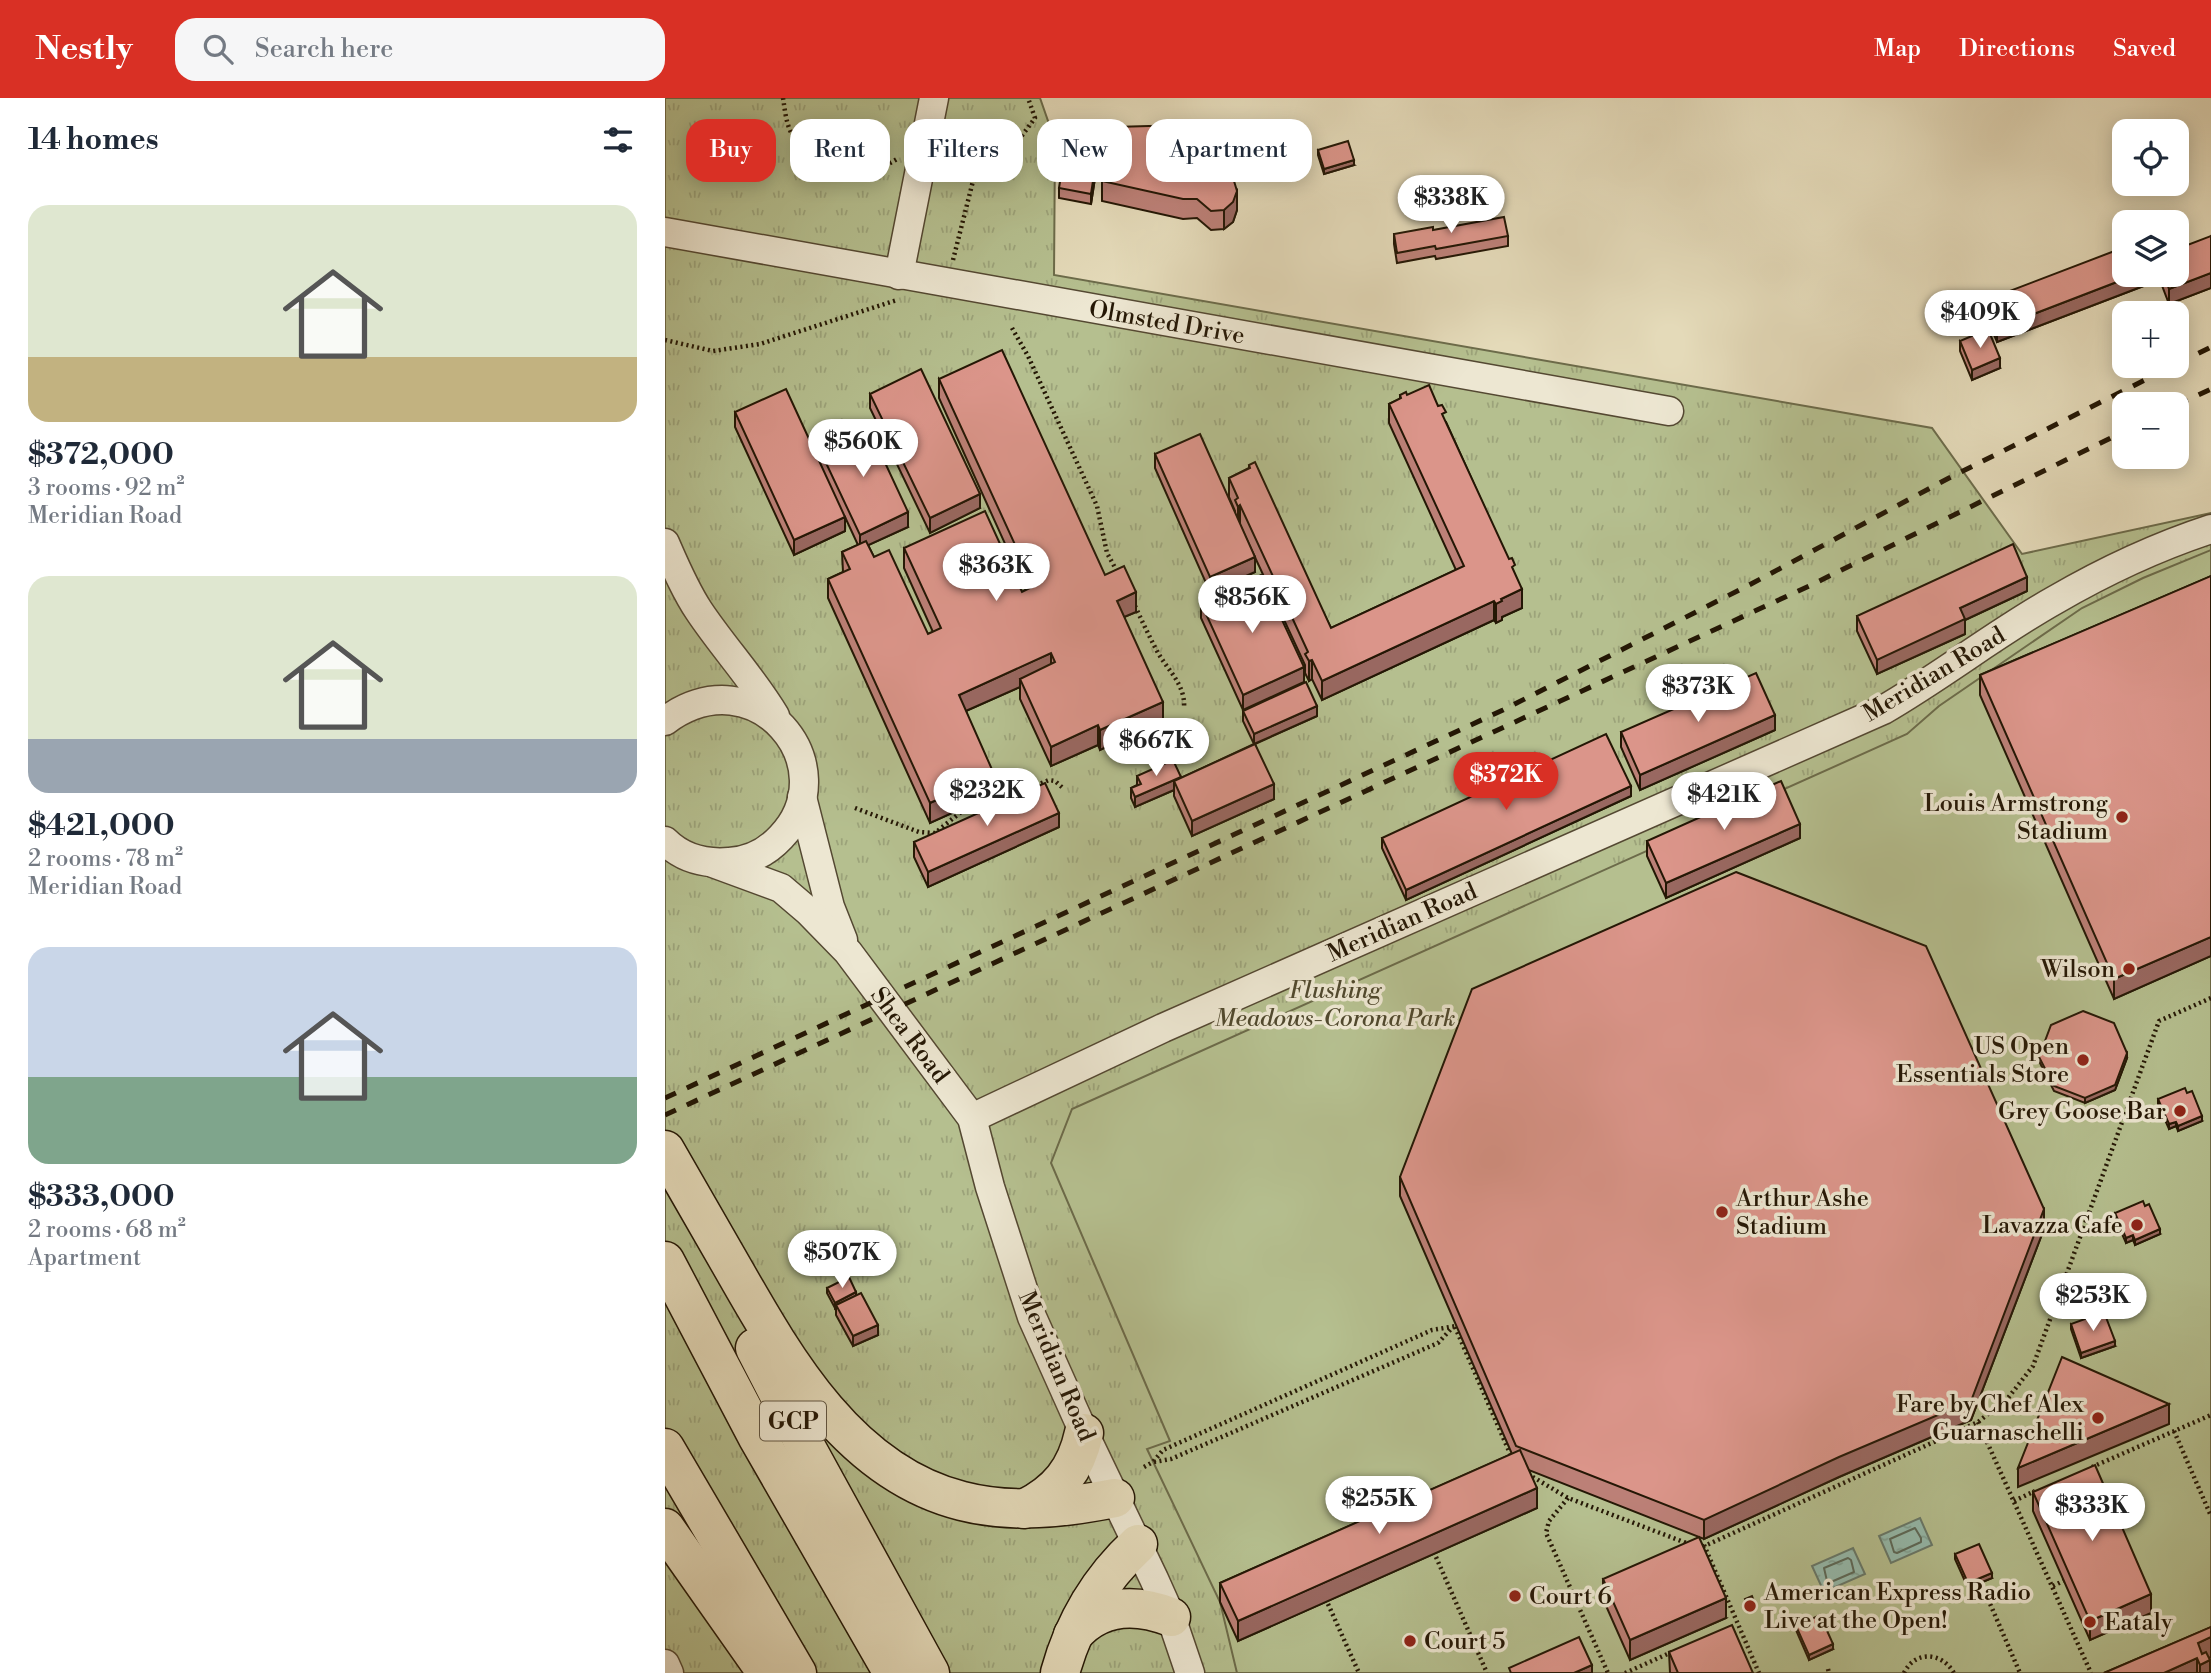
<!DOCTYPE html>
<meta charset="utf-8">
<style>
:root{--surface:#fff;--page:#f6f6f7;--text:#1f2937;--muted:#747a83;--accent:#d93025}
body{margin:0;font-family:"Libre Bodoni",serif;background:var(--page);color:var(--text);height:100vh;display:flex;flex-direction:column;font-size:26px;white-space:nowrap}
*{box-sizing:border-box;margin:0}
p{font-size:23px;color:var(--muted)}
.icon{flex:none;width:38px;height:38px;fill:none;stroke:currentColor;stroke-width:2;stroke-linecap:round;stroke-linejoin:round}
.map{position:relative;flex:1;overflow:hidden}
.side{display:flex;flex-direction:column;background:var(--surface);width:665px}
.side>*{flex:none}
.top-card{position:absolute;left:21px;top:21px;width:665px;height:63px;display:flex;gap:14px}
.fabs{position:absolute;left:1447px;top:21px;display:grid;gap:14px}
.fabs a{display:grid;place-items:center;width:77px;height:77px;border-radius:14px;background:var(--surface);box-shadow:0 4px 18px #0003;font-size:35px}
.price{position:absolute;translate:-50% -60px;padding:0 16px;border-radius:24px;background:#fff;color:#222;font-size:23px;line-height:46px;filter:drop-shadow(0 2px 4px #0008)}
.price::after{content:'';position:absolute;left:50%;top:42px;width:21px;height:16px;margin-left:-10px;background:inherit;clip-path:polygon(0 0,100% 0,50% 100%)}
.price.on{background:var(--accent);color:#fff}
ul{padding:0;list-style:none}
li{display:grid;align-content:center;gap:14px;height:371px;padding:0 28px}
li span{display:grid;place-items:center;height:217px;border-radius:21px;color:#555}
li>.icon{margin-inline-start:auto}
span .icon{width:126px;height:126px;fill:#fffc;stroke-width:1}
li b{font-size:30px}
h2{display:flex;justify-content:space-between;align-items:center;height:84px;padding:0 28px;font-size:30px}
.chip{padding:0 24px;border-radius:21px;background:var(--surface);box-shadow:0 4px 18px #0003;font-size:24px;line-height:63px}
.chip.on{background:var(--accent);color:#fff}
header{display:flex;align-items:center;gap:42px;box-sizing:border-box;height:98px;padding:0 35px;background:var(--accent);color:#fff}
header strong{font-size:33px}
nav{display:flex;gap:38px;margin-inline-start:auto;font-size:24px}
.search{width:490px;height:63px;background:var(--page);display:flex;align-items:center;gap:18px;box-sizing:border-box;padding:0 24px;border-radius:21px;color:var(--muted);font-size:26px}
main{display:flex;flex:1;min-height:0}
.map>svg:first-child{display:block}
.park{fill:url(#park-tufts);stroke:#6c6b4a;stroke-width:2}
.pitch{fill:#b5bf8f;stroke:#6c6b4a;stroke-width:2}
.water{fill:url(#water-ripples);stroke:#68796a;stroke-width:2}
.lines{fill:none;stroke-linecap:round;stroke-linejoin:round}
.shore{stroke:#5c6959;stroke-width:2}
.minor-casing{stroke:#544832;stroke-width:31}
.highway-casing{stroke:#241705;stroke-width:41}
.path{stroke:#241705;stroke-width:4.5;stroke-dasharray:2 3.5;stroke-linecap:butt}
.minor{stroke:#ede7d2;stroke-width:28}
.highway{stroke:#e4dab9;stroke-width:38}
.rail{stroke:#241705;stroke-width:5;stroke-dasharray:12 12;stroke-linecap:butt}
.wall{fill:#bc8077;stroke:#241705;stroke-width:2}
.shaded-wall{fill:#996861;stroke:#241705;stroke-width:2}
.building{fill:#db958a;stroke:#241705;stroke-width:2}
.poi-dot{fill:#8f2418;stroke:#ede7d2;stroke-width:2.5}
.labels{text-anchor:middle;stroke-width:7;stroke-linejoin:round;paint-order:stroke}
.shield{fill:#ede7d2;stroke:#605542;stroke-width:2}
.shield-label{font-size:23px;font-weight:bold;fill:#241705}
.street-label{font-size:24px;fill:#241705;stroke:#ede7d2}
.poi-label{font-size:24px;fill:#241705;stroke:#ede7d2;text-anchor:end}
.park-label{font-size:24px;font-style:italic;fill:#50492e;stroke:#ede7d2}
</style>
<header>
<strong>Nestly</strong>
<div class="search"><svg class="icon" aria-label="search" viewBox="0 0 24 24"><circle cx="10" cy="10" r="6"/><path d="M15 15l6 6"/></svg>Search here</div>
<nav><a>Map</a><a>Directions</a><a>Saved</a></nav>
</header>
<main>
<section class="side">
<h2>14 homes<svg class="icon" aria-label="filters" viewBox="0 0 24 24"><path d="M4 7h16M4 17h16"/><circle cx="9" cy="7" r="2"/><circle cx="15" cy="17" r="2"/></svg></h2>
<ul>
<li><span style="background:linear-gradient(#dfe7d0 70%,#c2b280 0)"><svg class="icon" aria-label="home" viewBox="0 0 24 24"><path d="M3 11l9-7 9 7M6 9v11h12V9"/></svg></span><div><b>$372,000</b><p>3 rooms · 92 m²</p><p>Meridian Road</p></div></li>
<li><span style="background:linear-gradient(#dfe7d0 75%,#9aa5b1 0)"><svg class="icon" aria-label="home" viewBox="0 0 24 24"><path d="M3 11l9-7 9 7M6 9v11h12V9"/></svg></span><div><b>$421,000</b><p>2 rooms · 78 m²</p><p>Meridian Road</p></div></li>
<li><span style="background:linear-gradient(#c9d6e8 60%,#7fa58c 0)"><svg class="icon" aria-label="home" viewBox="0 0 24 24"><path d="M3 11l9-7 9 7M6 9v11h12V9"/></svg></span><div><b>$333,000</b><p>2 rooms · 68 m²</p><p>Apartment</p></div></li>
</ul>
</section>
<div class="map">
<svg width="1546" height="1575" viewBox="0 0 1546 1575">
<defs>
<pattern id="park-tufts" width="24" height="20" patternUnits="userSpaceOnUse" patternTransform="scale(1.75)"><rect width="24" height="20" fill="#b5bf8f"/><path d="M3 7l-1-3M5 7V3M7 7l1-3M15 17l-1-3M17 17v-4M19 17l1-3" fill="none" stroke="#9ca37a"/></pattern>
<pattern id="water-ripples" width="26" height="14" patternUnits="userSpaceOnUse" patternTransform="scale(1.75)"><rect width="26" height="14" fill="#95bbad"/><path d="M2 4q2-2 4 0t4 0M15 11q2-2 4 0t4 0" fill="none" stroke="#80a093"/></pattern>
</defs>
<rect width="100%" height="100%" fill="#e4dab9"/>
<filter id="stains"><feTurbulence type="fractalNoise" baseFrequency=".00286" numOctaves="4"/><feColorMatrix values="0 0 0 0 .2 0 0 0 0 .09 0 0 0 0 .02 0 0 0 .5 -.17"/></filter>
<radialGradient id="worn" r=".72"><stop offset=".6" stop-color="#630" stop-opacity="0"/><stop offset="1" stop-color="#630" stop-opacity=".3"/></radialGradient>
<path class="park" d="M0 0H375L390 43 389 177 1267 330 1357 456 1546 415V1575H0Z"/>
<path class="pitch" d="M1546 452V1575H572L555 1504 482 1351 505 1343 386 1065 407 1011 1242 636 1274 608 1417 510 1478 480Z"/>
<g class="water">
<path d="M1255 1420 1267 1447 1226 1465 1214 1438Z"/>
<path d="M1188 1450 1200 1476 1159 1494 1147 1468Z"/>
</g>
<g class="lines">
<g class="shore">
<path d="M1250 1430 1256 1440V1444L1232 1455 1229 1454 1225 1441Z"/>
<path d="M1183 1460 1186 1462 1189 1474 1166 1484 1162 1483 1159 1470Z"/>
</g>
<defs>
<g id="minor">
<path d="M0 134 1004 313"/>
<path d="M234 177 269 0"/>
<path d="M0 445C10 468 20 492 34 513 58 549 88 581 110 618"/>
<path d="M0 623C91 555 183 669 116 739 102 754 84 763 64 764 40 766 18 761 0 743"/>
<path d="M137 699 165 809 178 842"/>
<path d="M48 765 116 790 143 813 183 854 307 1020 325 1089 367 1219 419 1335 489 1481 506 1519 525 1575"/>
<path d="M307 1020 498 930 1218 612C1277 578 1331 535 1390 502 1440 473 1491 449 1546 431"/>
<path d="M0 1566 4 1575"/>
</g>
<g id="highway">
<path d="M0 1052C23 1092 46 1132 69 1172 122 1265 185 1375 297 1403 347 1416 399 1410 450 1400"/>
<path d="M0 1163 92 1338 228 1575"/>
<path d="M90 1250 142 1351 265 1575"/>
<path d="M0 1350 132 1575"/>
<path d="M359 1411C393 1394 411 1372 419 1335"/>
<path d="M0 1430 102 1575"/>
<path d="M408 1537C434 1506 470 1505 506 1519"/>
<path d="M395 1575C409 1524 434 1482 473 1446"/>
</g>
</defs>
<use href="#minor" class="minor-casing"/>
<use href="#highway" class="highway-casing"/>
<g class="path">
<path d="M118 0C120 12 121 27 128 38 142 64 184 75 211 71 218 70 225 65 232 61"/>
<path d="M288 162 308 83 344 55 370 20 363 0"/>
<path d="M347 230 363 258 432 408 442 455 453 475"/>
<path d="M0 242 48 253 95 246 232 202"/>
<path d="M470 508C477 523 484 538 492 553 502 572 521 586 519 611"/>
<path d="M190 710 254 734 270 735 296 714 329 699 348 697 384 682 390 683 399 691"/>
<path d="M790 1229 847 1360"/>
<path d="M1313 1324 1426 1575"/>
<path d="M1509 1333 1546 1418"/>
<path d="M489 1364 506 1361 773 1245 786 1231"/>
<path d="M479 1369 488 1364 498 1352 767 1232 791 1228"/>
<path d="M1427 1369 1546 1317"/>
<path d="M863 1376 903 1400 1024 1446"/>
<path d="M903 1400 884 1423 881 1435 943 1575"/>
<path d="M1349 1403 1370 1393"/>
<path d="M1039 1447 1094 1575"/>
<path d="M1033 1449 1035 1450 1313 1324 1343 1300 1368 1268 1494 923 1546 900"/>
<path d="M771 1459 822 1575"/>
<path d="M1388 1488 1402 1481"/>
<path d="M1323 1501 1355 1575"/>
<path d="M663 1506 694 1575"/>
<path d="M1163 1571 1164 1575"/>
<path d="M960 1575 1007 1554"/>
<path d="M1239 1575C1250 1552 1277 1554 1289 1575"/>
</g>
<use href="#minor" class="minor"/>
<use href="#highway" class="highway"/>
<g class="rail">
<path d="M1512 266 1546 249"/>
<path d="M1512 307 1546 291"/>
<path d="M0 1000 838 612 1086 486 1284 380 1508 268"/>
<path d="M0 1017 1144 488 1460 333"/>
</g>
</g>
<g class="wall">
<path d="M556 44 572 112 568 124 559 131 546 132 532 120 518 121 437 103V83Z"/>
<path d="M653 52 689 67 659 76 653 57Z"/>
<path d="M430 80 426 106 394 100V90Z"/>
<path d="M729 136 843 138V148L771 161 770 158 732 165 729 146Z"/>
<path d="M1546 138V190L1504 206 1493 177H1512Z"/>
<path d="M1489 177V184L1332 244 1321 217V202Z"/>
<path d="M1295 243 1335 270 1307 282 1295 253Z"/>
<path d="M274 281 471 514 459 519 498 623 435 652 433 647 386 668 355 601V589L301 613 329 696 265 725 163 500V481L178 474 177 454 193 447 180 419V433L129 457 70 329V314L153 362V348L243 429 203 447 209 459 263 536 268 534 239 470V450L357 494 361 492 274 300Z"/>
<path d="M205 296 315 410 265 435 205 310Z"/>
<path d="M735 297H742L781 324 850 477 857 510 837 519V522L831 525 829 522 657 602 647 581 644 583 640 575V567L575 427 590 474 545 494 490 370V356L570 416V413L564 399V380L584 370V367L666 530 791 472 724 325V306L735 301Z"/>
<path d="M1546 478V858L1449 901 1315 597V577Z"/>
<path d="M1362 493 1300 522V536L1212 576 1192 533V518Z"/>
<path d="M536 505 639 584 578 612 536 520Z"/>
<path d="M578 613 652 618 590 646 609 701 527 738 509 698V692L470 709 466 700V690L472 687V678L516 680 589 646 578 623Z"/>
<path d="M1110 632 975 692 956 649V634Z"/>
<path d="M966 698 741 802 717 750V740Z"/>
<path d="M394 729 263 789 249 759V744Z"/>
<path d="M1135 740 1001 800 982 758V743Z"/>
<path d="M1374 959 1462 960 1450 992 1420 1005 1389 993 1374 963Z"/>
<path d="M1493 1001 1537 1023 1513 1033 1511 1028 1504 1031 1493 1006Z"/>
<path d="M735 1079 1379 1131 1306 1322 1174 1379 1039 1441 864 1372 872 1410 573 1543 555 1504V1485L847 1356 735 1098Z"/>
<path d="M1450 1115 1495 1136 1470 1147 1468 1142 1461 1145 1450 1120Z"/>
<path d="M162 1190 191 1197 213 1237 188 1248 171 1217V1209L170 1210 162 1195Z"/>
<path d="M1406 1226 1450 1248 1416 1260 1406 1231Z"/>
<path d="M1368 1394 1486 1515 1425 1542 1368 1413Z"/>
<path d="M1290 1456 1327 1480 1303 1490 1290 1461Z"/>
<path d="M938 1481 1061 1520 965 1562 938 1501Z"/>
<path d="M1131 1528 1168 1551 1144 1562 1131 1532Z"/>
<path d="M1546 1529V1559H1544L1545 1575H1439Z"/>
<path d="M1004 1554 1088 1575H1005Z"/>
</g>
<g class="shaded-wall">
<path d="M689 62V67L659 76V71Z"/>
<path d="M430 70V80L426 106V96Z"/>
<path d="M572 93V112L568 124 559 131V112Z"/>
<path d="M1546 175V190L1504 206V191Z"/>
<path d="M1470 177H1489V184L1332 244V230Z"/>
<path d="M1335 260V270L1307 282V272Z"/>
<path d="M315 396V410L265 435V420Z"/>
<path d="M575 407V427L573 428V409Z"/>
<path d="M243 414V429L195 451V437Z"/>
<path d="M180 419V433L129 457V442Z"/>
<path d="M590 459V474L545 494V479Z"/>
<path d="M1362 479V493L1300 522V536L1212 576V562L1295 510Z"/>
<path d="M857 491V510L837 519V522L831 525V506L836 501Z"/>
<path d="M471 494V514L452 522V503Z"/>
<path d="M829 503V522L657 602V583Z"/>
<path d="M386 555V574L355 581V589L294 616V597Z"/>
<path d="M647 562V581L644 583V563Z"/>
<path d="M639 569V584L578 612V597Z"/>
<path d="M498 604V623L435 652V632Z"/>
<path d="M652 608V618L589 646V636Z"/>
<path d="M1110 617V632L975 692V677Z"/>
<path d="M433 627V647L386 668V649Z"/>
<path d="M329 676V696L265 725V705Z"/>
<path d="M516 679V689L509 683V692L470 709V699Z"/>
<path d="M609 686V701L527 738V723Z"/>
<path d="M966 688V698L741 802V792Z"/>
<path d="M394 715V729L263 789V774Z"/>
<path d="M1135 726V740L1001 800V785Z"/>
<path d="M1546 839V858L1449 901V881Z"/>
<path d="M1462 955V960L1450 992 1420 1005V1000Z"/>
<path d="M1537 1018V1023L1513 1033V1028Z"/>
<path d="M1511 1024V1028L1504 1031V1026Z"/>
<path d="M1379 1111V1131L1306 1322 1174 1379 1039 1441V1422Z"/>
<path d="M1495 1131V1136L1470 1147V1142Z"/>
<path d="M1468 1137V1142L1461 1145V1140Z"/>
<path d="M191 1194V1199L171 1207V1209L170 1210V1205Z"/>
<path d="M213 1227V1237L188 1248V1238Z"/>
<path d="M1450 1243V1248L1416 1260V1255Z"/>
<path d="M1504 1306V1326L1353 1389V1370Z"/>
<path d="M872 1390V1410L573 1543V1523Z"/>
<path d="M1327 1475V1480L1303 1490V1485Z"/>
<path d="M1486 1496V1515L1425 1542V1523Z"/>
<path d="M1061 1500V1520L965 1562V1542Z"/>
<path d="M1090 1506V1511L1083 1514V1509Z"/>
<path d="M1546 1539V1559L1534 1564 1533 1545Z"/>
<path d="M1168 1546V1551L1144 1562V1557Z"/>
<path d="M1532 1560V1575H1499Z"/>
<path d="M1545 1562V1575H1535V1567Z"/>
<path d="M927 1567V1575H909Z"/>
</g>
<g class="building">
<path d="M555 26 556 44H561L563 77 569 83 572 93 568 104 559 112 546 113 532 101H518L437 83 449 29Z"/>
<path d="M683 43 689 62 659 71 653 52Z"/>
<path d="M398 64 430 70 426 96 394 90Z"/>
<path d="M839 119 843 138 771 151 770 148 732 155 729 136 768 129V132Z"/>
<path d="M1546 138V175L1504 191 1499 177H1512V151Z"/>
<path d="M1460 149V177H1470L1332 230 1321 202Z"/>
<path d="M1323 231 1335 260 1307 272 1295 243Z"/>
<path d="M337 252 440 477 459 468 471 494 452 503 498 604 435 632 433 627 386 649 355 581 390 564 386 555 294 597 329 676 265 705 163 481 185 471 177 454 201 443 209 459 224 452 263 536 276 530 239 450 320 413 357 494 369 488 274 281Z"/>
<path d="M256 271 315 396 265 420 205 296Z"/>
<path d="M764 287 773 308 777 307 781 314 777 316 844 461 847 460 850 467 847 469 857 491 836 501 837 503 831 506 829 503 657 583 647 562 644 563 640 556 643 554 575 407 573 409 570 402 573 400 564 380 585 370 584 367 590 364 666 530 799 468 724 306 736 300 735 297 741 294 742 297Z"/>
<path d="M121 291 180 419 129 442 70 314Z"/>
<path d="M202 326 243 414 195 437 153 348Z"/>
<path d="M535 336 590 459 545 479 490 356Z"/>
<path d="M1348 446 1362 479 1295 510 1300 521 1212 562 1192 518Z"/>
<path d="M596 477 639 569 578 597 536 505Z"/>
<path d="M1546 478V839L1449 881 1315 577Z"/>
<path d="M1091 575 1110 617 975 677 956 634Z"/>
<path d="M641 584 652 608 589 636 578 613Z"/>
<path d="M941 636 966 688 741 792 717 740Z"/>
<path d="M590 646 609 686 527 723 509 683Z"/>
<path d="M508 662 516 679 470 699 466 690 476 686 472 678Z"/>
<path d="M1116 683 1135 726 1001 785 982 743Z"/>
<path d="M380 685 394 715 263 774 249 744Z"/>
<path d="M1071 774 1261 848 1379 1111 1306 1303 1174 1359 1039 1422 851 1348 735 1079 807 891Z"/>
<path d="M1418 913 1449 925 1462 955 1450 987 1420 1000 1389 988 1374 959 1386 927Z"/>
<path d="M1520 990 1522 995 1527 993 1537 1018 1513 1028 1511 1024 1504 1026 1493 1001Z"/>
<path d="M1478 1103 1480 1108 1484 1106 1495 1131 1470 1142 1468 1137 1461 1140 1450 1115Z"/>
<path d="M184 1179 191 1194 170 1205 162 1190Z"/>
<path d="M196 1195 213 1227 188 1238 171 1207Z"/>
<path d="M1439 1214 1450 1243 1416 1255 1406 1226Z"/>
<path d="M1397 1259 1504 1306 1353 1370Z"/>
<path d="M855 1352 872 1390 573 1523 555 1485Z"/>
<path d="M1430 1367 1486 1496 1425 1523 1368 1394Z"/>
<path d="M1034 1439 1061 1500 965 1542 938 1481Z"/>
<path d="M1314 1446 1327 1475 1303 1485 1290 1456Z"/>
<path d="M1087 1498 1090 1506 1083 1509 1080 1501Z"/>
<path d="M1155 1517 1168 1546 1144 1557 1131 1528Z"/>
<path d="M1067 1527 1088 1575H1013L1004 1554Z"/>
<path d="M1546 1529V1539L1533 1545 1537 1556 1541 1554 1545 1562 1535 1567 1532 1560 1499 1575H1439Z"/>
<path d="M914 1539 927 1567 909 1575H846L844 1570Z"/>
</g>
<g class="poi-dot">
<circle cx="1457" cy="719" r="7"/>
<circle cx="1464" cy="871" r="7"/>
<circle cx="1418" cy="962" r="7"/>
<circle cx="1515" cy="1013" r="7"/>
<circle cx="1057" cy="1114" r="7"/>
<circle cx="1472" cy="1127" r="7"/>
<circle cx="1433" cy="1320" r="7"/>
<circle cx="850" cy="1498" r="7"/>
<circle cx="1085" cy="1508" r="7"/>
<circle cx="1425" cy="1524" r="7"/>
<circle cx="745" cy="1543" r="7"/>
</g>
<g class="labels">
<rect class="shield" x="95" y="1303.5" width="66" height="39" rx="5"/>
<g class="shield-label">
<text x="128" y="1331">GCP</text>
</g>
<g class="street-label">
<text transform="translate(502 224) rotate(10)" y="8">Olmsted Drive</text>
<text transform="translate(1269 576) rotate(-31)" y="8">Meridian Road</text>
<text transform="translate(737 824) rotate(-24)" y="8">Meridian Road</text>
<text transform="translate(245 937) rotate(53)" y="8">Shea Road</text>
<text transform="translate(392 1268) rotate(67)" y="8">Meridian Road</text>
</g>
<g class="poi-label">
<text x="1443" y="713">Louis Armstrong<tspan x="1443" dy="28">Stadium</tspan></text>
<text x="1450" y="879">Wilson</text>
<text x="1404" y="956">US Open<tspan x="1404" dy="28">Essentials Store</tspan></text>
<text x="1501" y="1021">Grey Goose Bar</text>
<text x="1071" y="1108" text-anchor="start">Arthur Ashe<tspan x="1071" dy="28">Stadium</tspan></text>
<text x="1458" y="1135">Lavazza Cafe</text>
<text x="1419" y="1314">Fare by Chef Alex<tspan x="1419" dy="28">Guarnaschelli</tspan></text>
<text x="1099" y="1502" text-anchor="start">American Express Radio<tspan x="1099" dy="28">Live at the Open!</tspan></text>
<text x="864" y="1506" text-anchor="start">Court 6</text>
<text x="1439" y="1532" text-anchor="start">Eataly</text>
<text x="759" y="1551" text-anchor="start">Court 5</text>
</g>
<g class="park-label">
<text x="670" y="900">Flushing<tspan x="670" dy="28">Meadows-Corona Park</tspan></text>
</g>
</g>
<rect width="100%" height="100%" filter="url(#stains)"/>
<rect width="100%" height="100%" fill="url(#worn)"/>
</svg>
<div class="fabs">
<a><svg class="icon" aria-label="locate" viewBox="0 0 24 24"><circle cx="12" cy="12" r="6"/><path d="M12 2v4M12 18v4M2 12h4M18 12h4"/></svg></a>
<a><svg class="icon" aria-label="layers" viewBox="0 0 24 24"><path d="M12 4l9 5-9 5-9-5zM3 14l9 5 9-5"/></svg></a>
<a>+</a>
<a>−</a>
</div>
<b class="price" style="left:786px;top:137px">$338K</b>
<b class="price" style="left:1315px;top:252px">$409K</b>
<b class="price" style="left:198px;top:381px">$560K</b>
<b class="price" style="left:331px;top:505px">$363K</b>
<b class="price" style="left:587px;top:537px">$856K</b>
<b class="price" style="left:1033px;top:626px">$373K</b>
<b class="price" style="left:491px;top:680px">$667K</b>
<b class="price on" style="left:841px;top:714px">$372K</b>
<b class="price" style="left:322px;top:730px">$232K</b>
<b class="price" style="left:1059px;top:734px">$421K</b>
<b class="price" style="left:177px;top:1192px">$507K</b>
<b class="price" style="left:1428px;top:1235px">$253K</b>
<b class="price" style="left:714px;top:1438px">$255K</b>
<b class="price" style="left:1427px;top:1445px">$333K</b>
<div class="top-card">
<a class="chip on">Buy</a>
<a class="chip">Rent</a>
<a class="chip">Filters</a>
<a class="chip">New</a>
<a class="chip">Apartment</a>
</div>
</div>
</main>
